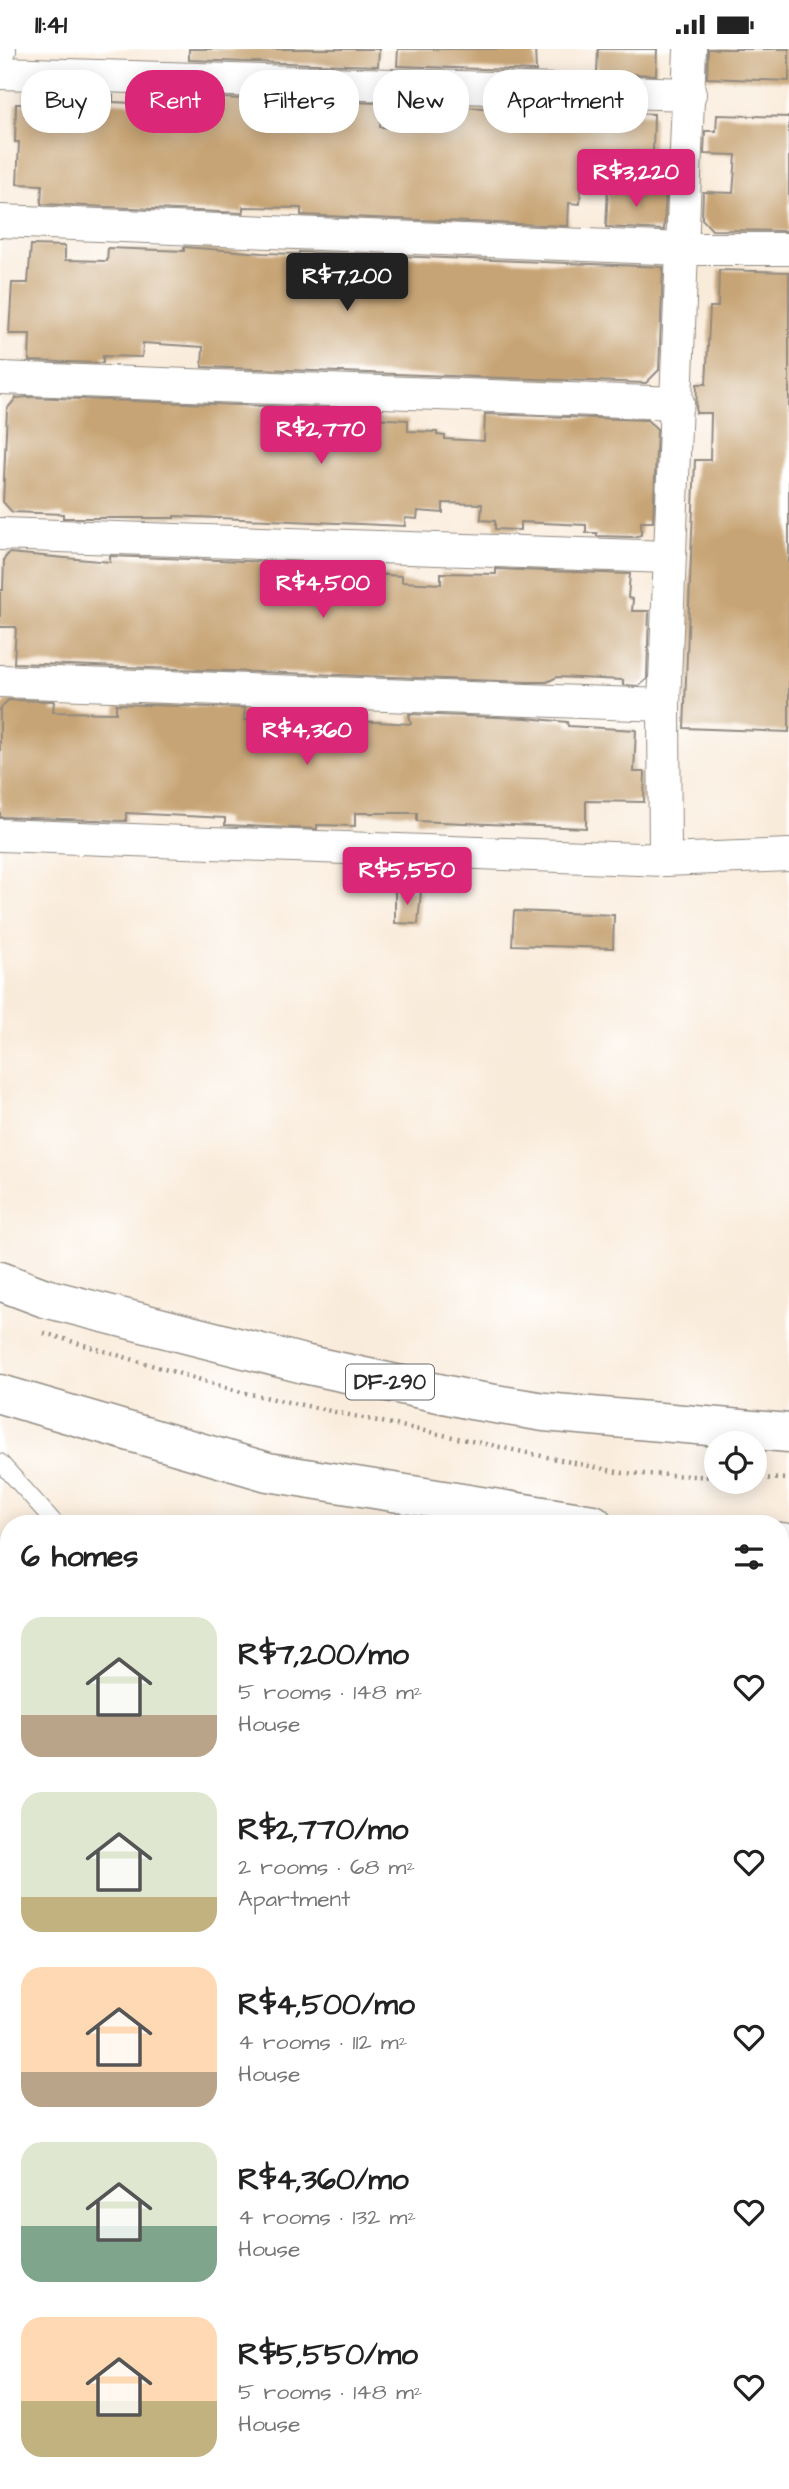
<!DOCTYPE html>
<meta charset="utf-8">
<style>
:root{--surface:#fff;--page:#f2f2f2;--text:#222;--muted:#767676;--accent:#db2777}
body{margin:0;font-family:"Architects Daughter",sans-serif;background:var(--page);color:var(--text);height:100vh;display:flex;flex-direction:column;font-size:26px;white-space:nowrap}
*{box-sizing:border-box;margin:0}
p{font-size:23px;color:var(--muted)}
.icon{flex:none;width:38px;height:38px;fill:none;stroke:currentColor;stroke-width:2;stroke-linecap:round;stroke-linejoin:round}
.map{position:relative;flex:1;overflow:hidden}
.side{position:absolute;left:0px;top:1466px;width:789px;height:975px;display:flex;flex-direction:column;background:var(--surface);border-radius:28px 28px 0 0;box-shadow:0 4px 18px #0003}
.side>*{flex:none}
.guide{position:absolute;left:21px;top:21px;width:747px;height:63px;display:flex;gap:14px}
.buttons{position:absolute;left:704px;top:1382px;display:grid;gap:14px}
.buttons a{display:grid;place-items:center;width:63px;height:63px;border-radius:50%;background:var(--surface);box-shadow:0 4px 18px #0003;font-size:35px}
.price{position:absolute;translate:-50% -60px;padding:0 16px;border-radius:7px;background:var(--accent);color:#fff;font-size:23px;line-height:46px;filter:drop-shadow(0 2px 4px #0008)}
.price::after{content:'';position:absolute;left:50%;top:42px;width:21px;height:16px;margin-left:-10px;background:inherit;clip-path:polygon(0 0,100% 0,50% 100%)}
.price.active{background:#222;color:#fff}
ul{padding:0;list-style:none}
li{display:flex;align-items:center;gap:21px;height:175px;padding:0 21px}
li span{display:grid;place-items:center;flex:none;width:196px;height:140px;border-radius:21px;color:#555}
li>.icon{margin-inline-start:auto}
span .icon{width:84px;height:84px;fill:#fffc;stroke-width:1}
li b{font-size:30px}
h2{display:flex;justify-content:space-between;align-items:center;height:84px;padding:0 21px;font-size:30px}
.tag{padding:0 24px;border-radius:28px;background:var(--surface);box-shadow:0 4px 18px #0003;font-size:24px;line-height:63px}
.tag.active{background:var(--accent);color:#fff}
.status{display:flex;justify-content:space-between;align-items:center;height:49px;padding:0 35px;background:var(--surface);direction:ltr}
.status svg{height:19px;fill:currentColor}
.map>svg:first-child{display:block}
.building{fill:#c7a474}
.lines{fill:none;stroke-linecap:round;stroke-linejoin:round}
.service-casing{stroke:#928b82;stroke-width:18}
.pedestrian-casing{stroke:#928b82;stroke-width:25}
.minor-casing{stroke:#928b82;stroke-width:34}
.tertiary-casing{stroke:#928b82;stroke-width:41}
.trunk-casing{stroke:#928b82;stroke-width:41}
.path{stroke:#928b82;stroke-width:4.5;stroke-dasharray:2 5;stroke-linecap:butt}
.service{stroke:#fff;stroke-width:16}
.pedestrian{stroke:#fff;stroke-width:23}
.minor{stroke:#fff;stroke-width:32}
.tertiary{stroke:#fff;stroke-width:38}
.trunk{stroke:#fff;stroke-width:38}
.labels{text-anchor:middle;stroke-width:6;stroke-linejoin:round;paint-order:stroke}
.shield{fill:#fff;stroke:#6b6b6b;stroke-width:2}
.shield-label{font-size:21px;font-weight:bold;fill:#2b2b2b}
</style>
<div class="status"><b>11:41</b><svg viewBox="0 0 49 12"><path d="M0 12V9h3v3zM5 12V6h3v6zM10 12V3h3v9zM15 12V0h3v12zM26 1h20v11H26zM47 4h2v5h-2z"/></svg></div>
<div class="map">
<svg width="789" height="2440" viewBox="0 0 789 2440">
<rect width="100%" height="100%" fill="#fff"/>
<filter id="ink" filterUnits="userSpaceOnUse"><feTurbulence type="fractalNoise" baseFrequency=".0143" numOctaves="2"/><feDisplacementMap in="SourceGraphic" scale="14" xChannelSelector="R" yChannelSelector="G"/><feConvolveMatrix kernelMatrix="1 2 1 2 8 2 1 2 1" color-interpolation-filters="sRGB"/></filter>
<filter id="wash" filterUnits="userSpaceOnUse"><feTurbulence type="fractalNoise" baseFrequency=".00686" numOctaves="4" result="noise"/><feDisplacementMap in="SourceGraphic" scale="28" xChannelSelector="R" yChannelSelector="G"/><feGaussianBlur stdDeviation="1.57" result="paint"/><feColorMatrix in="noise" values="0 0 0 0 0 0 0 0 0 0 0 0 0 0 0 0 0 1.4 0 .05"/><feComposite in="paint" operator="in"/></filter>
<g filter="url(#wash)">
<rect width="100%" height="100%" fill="#f9ebda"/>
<g id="blocks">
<g class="building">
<path d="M189 0H379L378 17 189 11Z"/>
<path d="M398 0H535L536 22 397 17Z"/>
<path d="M598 0H657L656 26 597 24Z"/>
<path d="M708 0H789V32L707 29Z"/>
<path d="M24 43 113 46V53L151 55V47L382 54 380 78 456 81 457 58 654 65 653 103 582 101 580 155 569 154 568 177 301 166V159L243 158V164L41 155 42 136 17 135 19 93H15L16 55H24Z"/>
<path d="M717 66 789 68V182L712 181 702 170 703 143 733 144 736 106 704 105 705 82H716Z"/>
<path d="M608 138 666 142 664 181 606 178Z"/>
<path d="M31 196 65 197V211L107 212 108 199 184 202V198L262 204 299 205V203L663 218 659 321 646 334 202 318 203 298 143 294 142 308 103 307V314L29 312 30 285H9L12 234H28Z"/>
<path d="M719 221 789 223V683L684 679 695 411H710L711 364H696L697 335H706L710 258H718Z"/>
<path d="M28 348 369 361V369L408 371V382L437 383V386L445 387V390L484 392 485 365 647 371 657 380 653 473H641V486L633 488 597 487V484H586V476L520 473V481L495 480V472L481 471 482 455 443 454V464L418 462 417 470 405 469V477L174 467V469H63V465L12 463 3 453 7 360 16 349Z"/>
<path d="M9 504 110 513V507L326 515V522L402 527V533L441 535V524L496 525V520L630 525 628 549 633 550 632 562H649L647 630 639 637 623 636V631L557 628 547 633H527L14 614 16 578H0V541H3L4 510Z"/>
<path d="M8 651 54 652 53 663 116 664V655L245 659 244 671 283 673V661L360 663V672L411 675 409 665 526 669 567 673 568 677 636 681 634 723H645L644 753 586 752V779L417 772V764H355V777L317 776V780L225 776V769L126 764V772L0 768V660Z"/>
<path d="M395 841 421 842 418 875 395 874Z"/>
<path d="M514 862 614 866 613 899 512 896Z"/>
</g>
</g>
</g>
<g filter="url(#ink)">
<use href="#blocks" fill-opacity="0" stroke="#928b82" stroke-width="2"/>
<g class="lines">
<defs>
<g id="service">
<path d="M0 1413 56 1475"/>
<path d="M0 1625 9 1628"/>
<path d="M780 1656 789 1651"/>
</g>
<g id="pedestrian">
<path d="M0 1851 9 1852"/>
<path d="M780 1881H789"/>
</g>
<g id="minor">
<path d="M0 1V0"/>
<path d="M0 24 690 45"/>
<path d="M0 172 684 200H789"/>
<path d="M0 329 678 354"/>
<path d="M0 485 669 508"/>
<path d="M0 632 664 656"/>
<path d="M0 786 665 811 664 656 690 0"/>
<path d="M665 811 789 806"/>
<path d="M0 2047 9 2057"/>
<path d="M780 2079 789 2088"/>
<path d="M0 2252 9 2262"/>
<path d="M780 2280 789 2289"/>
<path d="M167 2432 174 2440"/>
<path d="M357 2432 364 2440"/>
<path d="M544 2432 551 2440"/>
<path d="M734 2432 741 2440"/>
</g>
<g id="tertiary">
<path d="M0 1823H9"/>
<path d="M780 1852H789"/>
<path d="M0 1872H9"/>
<path d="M780 1904H789"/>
</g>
<g id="trunk">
<path d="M0 1232 45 1249 304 1315 471 1351 544 1363 789 1384"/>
<path d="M0 1345 268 1423 593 1475"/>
<path d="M780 1493 789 1494"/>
</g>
</defs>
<use href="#service" class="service-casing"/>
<use href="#pedestrian" class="pedestrian-casing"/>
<use href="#minor" class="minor-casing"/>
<use href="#tertiary" class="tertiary-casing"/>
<use href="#trunk" class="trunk-casing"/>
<g class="path">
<path d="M44 1284 241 1343 622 1424 716 1428"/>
<path d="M754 1429 789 1430"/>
</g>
<use href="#service" class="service"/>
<use href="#pedestrian" class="pedestrian"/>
<use href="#minor" class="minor"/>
<use href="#tertiary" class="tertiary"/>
<use href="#trunk" class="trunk"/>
</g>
</g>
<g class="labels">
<rect class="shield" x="346" y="1315.5" width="88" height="35" rx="5"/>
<g class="shield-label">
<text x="390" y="1340">DF-290</text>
</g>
</g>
</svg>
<div class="buttons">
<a><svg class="icon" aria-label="locate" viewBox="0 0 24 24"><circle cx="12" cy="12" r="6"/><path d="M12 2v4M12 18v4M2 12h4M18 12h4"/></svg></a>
</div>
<b class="price" style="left:636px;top:160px">R$3,220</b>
<b class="price active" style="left:347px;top:264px">R$7,200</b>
<b class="price" style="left:321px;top:417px">R$2,770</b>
<b class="price" style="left:323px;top:571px">R$4,500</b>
<b class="price" style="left:307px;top:718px">R$4,360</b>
<b class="price" style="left:407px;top:858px">R$5,550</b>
<div class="guide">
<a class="tag">Buy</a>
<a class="tag active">Rent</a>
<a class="tag">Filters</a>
<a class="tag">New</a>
<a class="tag">Apartment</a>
</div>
<section class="side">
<h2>6 homes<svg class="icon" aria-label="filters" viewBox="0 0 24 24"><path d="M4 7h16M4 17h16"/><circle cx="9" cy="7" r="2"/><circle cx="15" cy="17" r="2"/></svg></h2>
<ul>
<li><span style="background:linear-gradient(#dfe7d0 70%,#b9a48a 0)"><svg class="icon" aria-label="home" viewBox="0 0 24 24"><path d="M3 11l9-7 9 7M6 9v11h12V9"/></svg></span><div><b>R$7,200/mo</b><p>5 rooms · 148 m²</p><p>House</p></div><svg class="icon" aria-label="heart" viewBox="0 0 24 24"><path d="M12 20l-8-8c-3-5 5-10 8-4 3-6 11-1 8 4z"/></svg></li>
<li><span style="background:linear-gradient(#dfe7d0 75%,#c2b280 0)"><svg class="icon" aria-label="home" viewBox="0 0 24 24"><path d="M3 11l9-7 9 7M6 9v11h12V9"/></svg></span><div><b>R$2,770/mo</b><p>2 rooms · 68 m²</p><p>Apartment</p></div><svg class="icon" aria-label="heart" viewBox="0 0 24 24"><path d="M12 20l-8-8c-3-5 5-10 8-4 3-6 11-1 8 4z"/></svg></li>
<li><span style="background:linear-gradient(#ffd9b3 75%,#b9a48a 0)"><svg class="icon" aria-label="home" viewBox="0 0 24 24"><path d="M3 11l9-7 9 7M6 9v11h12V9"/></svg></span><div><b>R$4,500/mo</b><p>4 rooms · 112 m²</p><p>House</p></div><svg class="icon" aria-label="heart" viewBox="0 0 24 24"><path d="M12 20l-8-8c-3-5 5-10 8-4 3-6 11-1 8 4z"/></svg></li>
<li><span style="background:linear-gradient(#dfe7d0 60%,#7fa58c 0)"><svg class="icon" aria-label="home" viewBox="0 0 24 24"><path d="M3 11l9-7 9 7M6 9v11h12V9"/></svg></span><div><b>R$4,360/mo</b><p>4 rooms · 132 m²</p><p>House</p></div><svg class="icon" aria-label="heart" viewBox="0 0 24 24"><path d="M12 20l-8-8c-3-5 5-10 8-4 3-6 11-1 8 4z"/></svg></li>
<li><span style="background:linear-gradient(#ffd9b3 60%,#c2b280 0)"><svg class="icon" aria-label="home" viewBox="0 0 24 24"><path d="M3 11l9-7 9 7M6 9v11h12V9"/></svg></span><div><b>R$5,550/mo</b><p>5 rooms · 148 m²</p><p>House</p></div><svg class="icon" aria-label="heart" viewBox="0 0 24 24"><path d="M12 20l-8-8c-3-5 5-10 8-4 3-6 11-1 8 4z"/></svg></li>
</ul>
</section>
</div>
